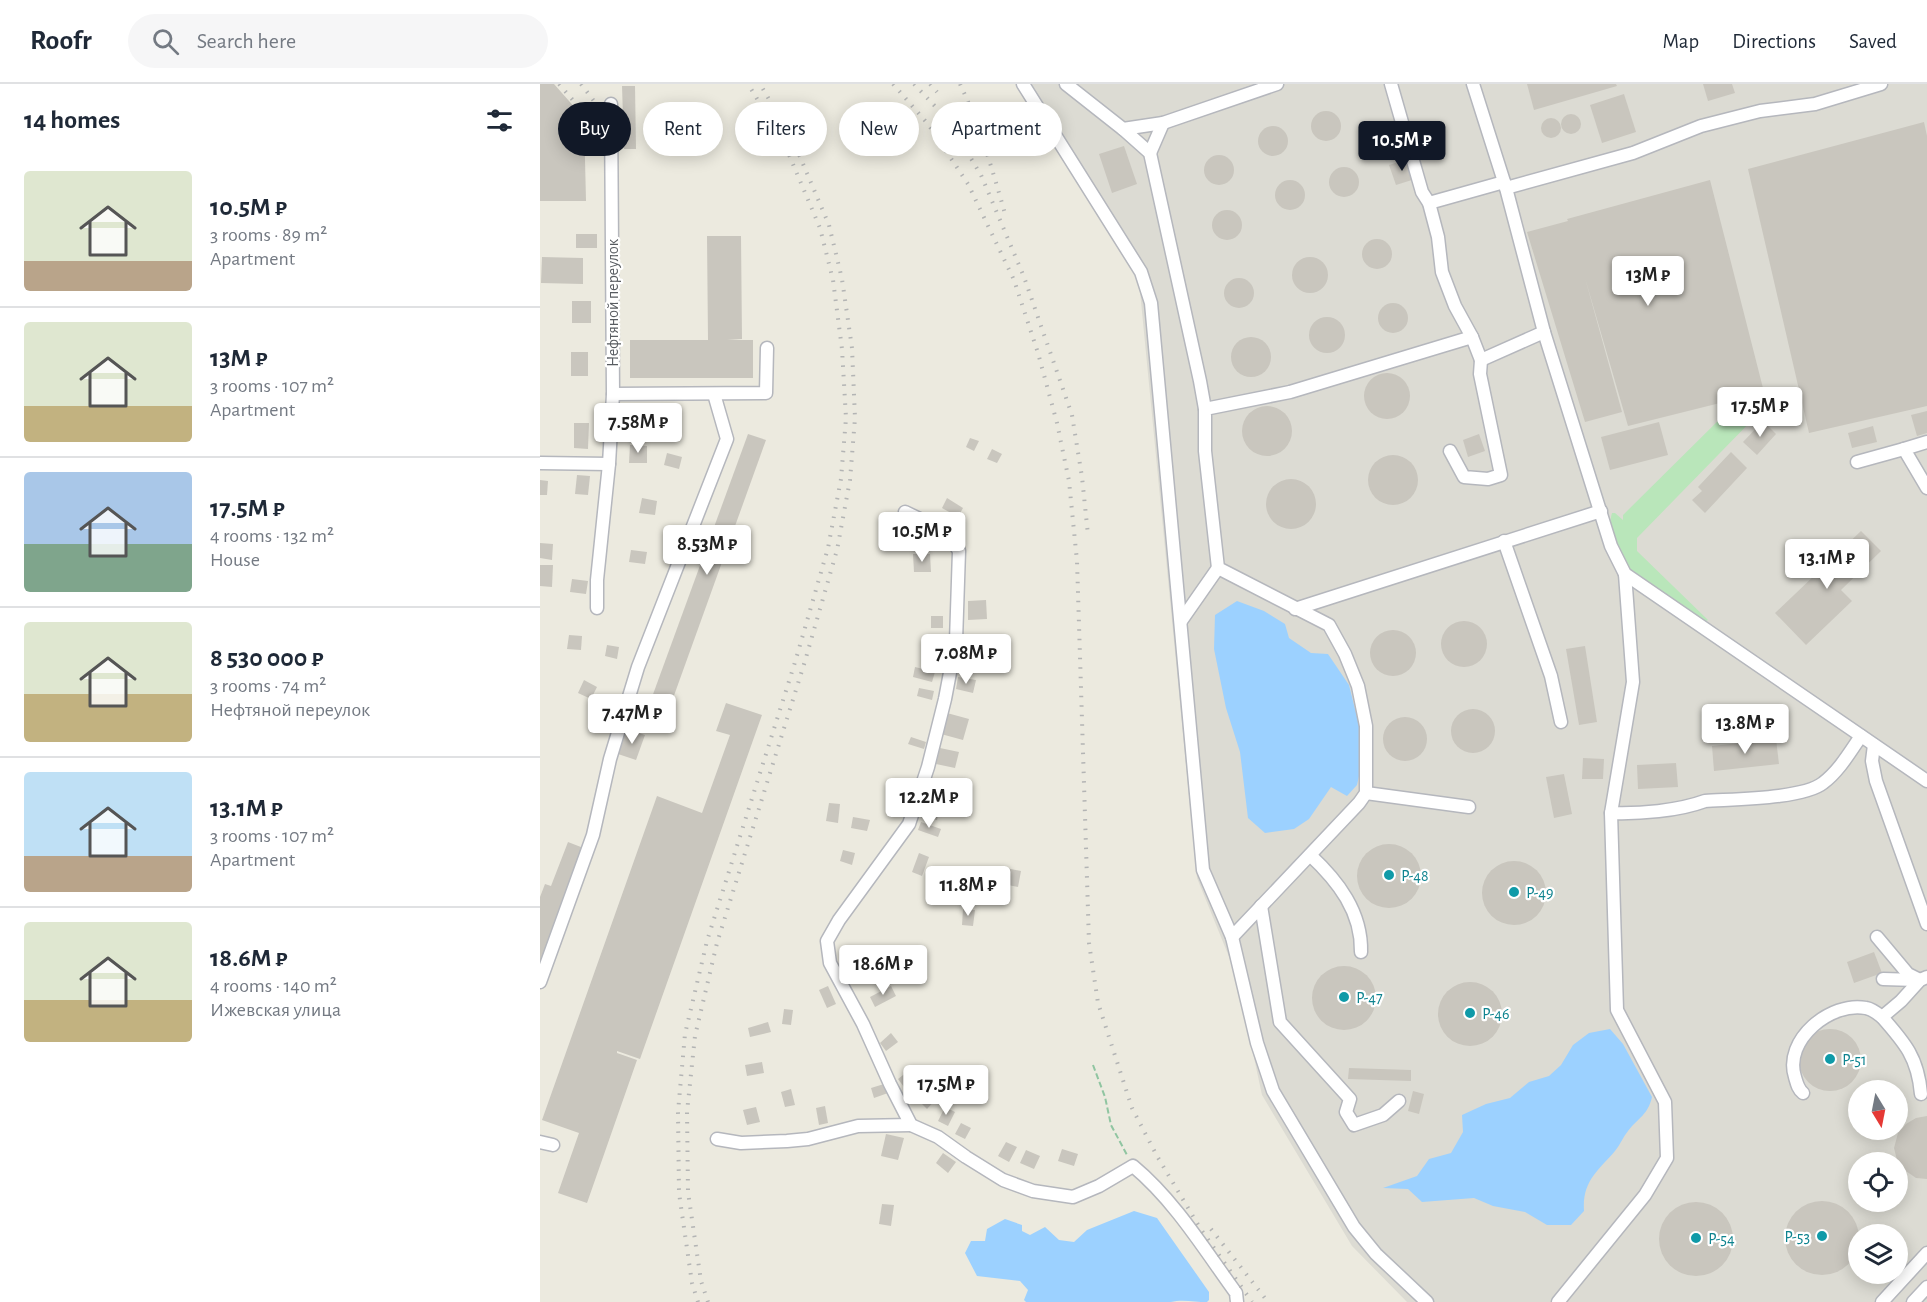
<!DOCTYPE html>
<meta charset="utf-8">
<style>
:root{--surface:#fff;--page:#f6f6f7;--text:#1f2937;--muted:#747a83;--line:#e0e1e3;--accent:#111827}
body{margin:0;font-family:"Alegreya Sans",sans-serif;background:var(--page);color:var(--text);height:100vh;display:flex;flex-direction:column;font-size:22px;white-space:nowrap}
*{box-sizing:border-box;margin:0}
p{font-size:20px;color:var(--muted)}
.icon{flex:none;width:33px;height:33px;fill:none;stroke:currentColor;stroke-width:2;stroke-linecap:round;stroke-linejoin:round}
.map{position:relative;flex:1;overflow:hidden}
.sheet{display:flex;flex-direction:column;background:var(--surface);width:540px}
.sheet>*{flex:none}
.banner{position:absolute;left:18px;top:18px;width:570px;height:54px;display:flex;gap:12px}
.needle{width:39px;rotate:170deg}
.buttons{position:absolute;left:1308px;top:996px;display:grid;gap:12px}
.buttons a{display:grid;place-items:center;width:60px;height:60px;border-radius:50%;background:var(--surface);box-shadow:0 3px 15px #0003;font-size:30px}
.price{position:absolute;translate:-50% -51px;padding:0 14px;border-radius:6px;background:#fff;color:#222;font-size:20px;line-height:39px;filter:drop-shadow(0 2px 3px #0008)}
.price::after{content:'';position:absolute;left:50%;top:36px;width:18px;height:14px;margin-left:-9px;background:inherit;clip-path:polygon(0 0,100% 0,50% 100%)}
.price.on{background:var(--accent);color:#fff}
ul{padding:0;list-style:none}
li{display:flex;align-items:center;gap:18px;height:150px;padding:0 24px}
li+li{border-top:2px solid var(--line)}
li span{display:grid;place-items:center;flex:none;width:168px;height:120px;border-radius:6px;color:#555}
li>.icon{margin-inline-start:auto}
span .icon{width:72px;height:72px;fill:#fffc;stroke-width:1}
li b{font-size:26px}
h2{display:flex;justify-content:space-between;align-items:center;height:72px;padding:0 24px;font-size:26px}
.pill{padding:0 21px;border-radius:27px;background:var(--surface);box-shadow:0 3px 15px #0003;font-size:21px;line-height:54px}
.pill.on{background:var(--accent);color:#fff}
header{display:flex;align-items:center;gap:36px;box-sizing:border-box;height:84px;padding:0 30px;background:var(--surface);border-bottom:2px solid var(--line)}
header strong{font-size:28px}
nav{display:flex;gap:33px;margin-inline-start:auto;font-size:21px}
.search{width:420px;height:54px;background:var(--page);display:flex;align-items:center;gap:15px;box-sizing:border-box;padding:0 21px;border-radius:33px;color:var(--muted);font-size:22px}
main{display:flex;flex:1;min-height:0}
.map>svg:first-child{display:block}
.industrial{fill:#dcdbd3;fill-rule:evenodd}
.green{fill:#b9e6ba}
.water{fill:#9cd1ff}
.building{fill:#c9c6be}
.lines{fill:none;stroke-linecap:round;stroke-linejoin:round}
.minor-casing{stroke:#b5b7bd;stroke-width:15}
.path{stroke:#90c5a1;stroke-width:2;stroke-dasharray:6 3;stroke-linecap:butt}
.minor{stroke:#fff;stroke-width:12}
.rail{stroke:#b3b4b4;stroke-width:4;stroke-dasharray:1.5 8;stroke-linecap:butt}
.culture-dot{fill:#0f9aa8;stroke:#fff;stroke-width:2}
.labels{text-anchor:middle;stroke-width:4.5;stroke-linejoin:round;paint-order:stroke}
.street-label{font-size:16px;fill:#585c61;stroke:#fff}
.culture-label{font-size:16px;fill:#0d838f;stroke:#fff;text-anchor:start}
</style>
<header>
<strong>Roofr</strong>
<div class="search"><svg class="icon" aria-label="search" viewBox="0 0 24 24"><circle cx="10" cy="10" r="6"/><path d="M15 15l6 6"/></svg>Search here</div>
<nav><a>Map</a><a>Directions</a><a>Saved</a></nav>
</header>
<main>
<section class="sheet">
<h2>14 homes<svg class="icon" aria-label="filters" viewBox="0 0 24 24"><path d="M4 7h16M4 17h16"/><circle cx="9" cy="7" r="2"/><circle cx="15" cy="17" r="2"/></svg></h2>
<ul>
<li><span style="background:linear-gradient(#dfe7d0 75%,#b9a48a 0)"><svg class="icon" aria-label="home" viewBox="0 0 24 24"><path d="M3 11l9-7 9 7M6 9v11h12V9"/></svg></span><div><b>10.5M ₽</b><p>3 rooms · 89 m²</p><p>Apartment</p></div></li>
<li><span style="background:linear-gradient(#dfe7d0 70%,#c2b280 0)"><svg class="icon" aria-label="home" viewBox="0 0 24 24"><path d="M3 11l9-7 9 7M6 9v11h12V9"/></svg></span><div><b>13M ₽</b><p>3 rooms · 107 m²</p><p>Apartment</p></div></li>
<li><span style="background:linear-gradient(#a9c7e8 60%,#7fa58c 0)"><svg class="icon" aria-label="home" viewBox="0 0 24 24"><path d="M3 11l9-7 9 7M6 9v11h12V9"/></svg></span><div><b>17.5M ₽</b><p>4 rooms · 132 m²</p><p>House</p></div></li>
<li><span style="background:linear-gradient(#dfe7d0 60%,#c2b280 0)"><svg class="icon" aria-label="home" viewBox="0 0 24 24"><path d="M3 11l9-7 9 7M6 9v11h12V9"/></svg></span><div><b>8 530 000 ₽</b><p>3 rooms · 74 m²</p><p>Нефтяной переулок</p></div></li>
<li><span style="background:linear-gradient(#bfe0f5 70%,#b9a48a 0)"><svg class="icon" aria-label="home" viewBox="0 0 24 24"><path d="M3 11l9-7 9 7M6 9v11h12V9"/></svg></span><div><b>13.1M ₽</b><p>3 rooms · 107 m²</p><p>Apartment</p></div></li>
<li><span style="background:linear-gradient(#dfe7d0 65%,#c2b280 0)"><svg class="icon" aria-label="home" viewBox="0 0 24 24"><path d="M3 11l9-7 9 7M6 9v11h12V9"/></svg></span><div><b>18.6M ₽</b><p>4 rooms · 140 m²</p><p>Ижевская улица</p></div></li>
</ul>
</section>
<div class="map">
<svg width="1387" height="1218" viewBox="0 0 1387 1218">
<rect width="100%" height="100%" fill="#eceadf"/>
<path class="industrial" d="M476 0H1387V1218H867L812 1162 722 1011 696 890 657 794 599 197 518 62ZM1318 1006H1358V1046H1318ZM1318 1078H1358V1118H1318ZM1318 1150H1358V1190H1318Z"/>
<path class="green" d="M1235 307 1242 325 1219 329 1097 454V467L1168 536 1166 537 1090 486C1079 472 1066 448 1072 429H1075L1083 436V431L1193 322Z"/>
<g class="water">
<path d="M697 517 724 527 745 540 749 554 771 569 788 570 809 601 819 641 822 679 817 701 807 712 791 703 769 735 754 745 725 749 708 734 700 668 686 624 674 565 675 531Z"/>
<path d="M1070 945 1083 960 1112 1013C1108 1031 1098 1034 1088 1047 1083 1053 1080 1061 1075 1067 1058 1087 1042 1097 1044 1127L1031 1141H1007L985 1128 953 1122 934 1114 882 1118 868 1105 843 1104 877 1092 889 1075 911 1069 923 1048 922 1031 946 1020 970 1014 989 998 1009 992 1021 981 1033 961 1049 949Z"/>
<path d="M594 1127 617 1134 669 1208V1216L667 1218C655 1218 642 1215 631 1218H486L484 1216 488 1206 480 1197 437 1192 425 1169 431 1157H445L447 1145 465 1135 482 1141V1147L490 1151 505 1143 519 1156 534 1158 547 1146Z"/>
</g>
<g class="building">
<path d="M0 0H14L44 34 46 117H0Z"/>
<path d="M987 0H1076L1077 2 994 26Z"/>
<path d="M1163 0H1192L1195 9 1168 17Z"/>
<path d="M82 2H95L96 65H84Z"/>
<path d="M1084 10 1096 48 1062 59 1050 21Z"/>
<circle cx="786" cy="42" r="15"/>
<circle cx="1031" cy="40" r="10"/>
<circle cx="1011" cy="44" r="10"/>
<path d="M1384 38 1387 52V322L1269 349 1208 85Z"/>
<circle cx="733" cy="57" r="15"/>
<path d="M584 62 597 100 572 109 559 70Z"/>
<circle cx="679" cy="86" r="15"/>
<path d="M868 75 875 95 856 101 849 81Z"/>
<circle cx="804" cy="98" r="15"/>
<path d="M1170 96 1224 308 1088 342 1045 194 1082 328 1045 338 987 148 1028 137 1027 135Z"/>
<circle cx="750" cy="111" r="15"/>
<circle cx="687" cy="141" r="15"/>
<rect x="36" y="150" width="21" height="14"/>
<path d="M167 152H201L202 255 187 256H213V294H90V256H168Z"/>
<circle cx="837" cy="170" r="15"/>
<circle cx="770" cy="191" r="18"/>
<path d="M2 173 43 174V200L1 199Z"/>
<circle cx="699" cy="209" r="15"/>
<rect x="32" y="217" width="19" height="22"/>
<circle cx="853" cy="234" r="15"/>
<circle cx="787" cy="251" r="18"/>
<circle cx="711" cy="273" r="20"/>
<rect x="31" y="268" width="17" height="24"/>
<circle cx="847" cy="312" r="23"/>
<circle cx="727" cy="347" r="25"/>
<path d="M1387 327V349L1377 352 1371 331Z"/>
<path d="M1223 337 1236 350 1217 371 1203 358Z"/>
<path d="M1119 338 1128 371 1070 386 1061 353Z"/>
<path d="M34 339H49L48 365 34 364Z"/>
<path d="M1333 342 1337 358 1312 364 1308 349Z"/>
<path d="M208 350 226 356 127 631 108 624Z"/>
<path d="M939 350 945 367 928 373 923 356Z"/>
<path d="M430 354 439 357 434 367 426 363Z"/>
<path d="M90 361 107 362V379H89Z"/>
<path d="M452 365 462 370 457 379 447 375Z"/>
<path d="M1191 368 1207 384 1165 429 1152 416 1162 407 1158 403Z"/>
<path d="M127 369 142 373 139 385 124 381Z"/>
<circle cx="853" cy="396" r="25"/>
<path d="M37 391 50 392 48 411 35 410Z"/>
<circle cx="751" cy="420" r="25"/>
<path d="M0 396 8 397 7 411H0Z"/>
<path d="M102 414 117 417 115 431 99 429Z"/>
<path d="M407 414 423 424 418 433 402 424Z"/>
<path d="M1321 447 1341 467 1301 506 1312 517 1266 561 1235 529Z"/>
<path d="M0 459 13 460 12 476 0 474Z"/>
<path d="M91 466 107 468 105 480 89 478Z"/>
<path d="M373 470H390L391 488H374Z"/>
<path d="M0 481H13L12 503 0 502Z"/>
<path d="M32 495 48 497 46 510 30 508Z"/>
<path d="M446 516 447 535 428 536V517Z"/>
<rect x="391" y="532" width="12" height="12"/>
<circle cx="924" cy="560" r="23"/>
<circle cx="853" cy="569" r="23"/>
<path d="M29 551 42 552 41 566 27 565Z"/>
<path d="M427 557 453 561 451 573 426 569Z"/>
<path d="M67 561 79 563 77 575 65 572Z"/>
<path d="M1045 562 1057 638 1039 641 1026 565Z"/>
<path d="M375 583 395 588 392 598 373 593Z"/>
<path d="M418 593 436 596 433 609 416 605Z"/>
<path d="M44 596 57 603 51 615 38 609Z"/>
<path d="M379 604 394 607 392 616 377 612Z"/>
<path d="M186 619 222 631 100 975 77 967V969L97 976 47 1119 18 1109 39 1049 2 1036 117 712 162 729 190 651 176 647Z"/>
<circle cx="933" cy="647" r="22"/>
<path d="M407 629 429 635 423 656 401 650Z"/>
<circle cx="865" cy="655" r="22"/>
<circle cx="1215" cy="646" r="7"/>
<circle cx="1199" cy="647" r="7"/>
<path d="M87 645 105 651 96 676 78 670Z"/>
<path d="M371 653 386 658 384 665 368 660Z"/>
<path d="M1236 655 1239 680 1174 687 1172 662Z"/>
<path d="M400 664 419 668 415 684 396 680Z"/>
<path d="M1043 674 1064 675 1063 695H1042Z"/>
<path d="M1136 679 1138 703 1098 705 1097 681Z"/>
<path d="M1024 690 1032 730 1014 734 1006 693Z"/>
<path d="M350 717 366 720 364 729 348 726Z"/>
<path d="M289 719 300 720 298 739 286 737Z"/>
<path d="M382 723 399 727 397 736 380 733Z"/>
<path d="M313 733 330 736 327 747 311 744Z"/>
<path d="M381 738 401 745 398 753 378 746Z"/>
<path d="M28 758 46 765 0 890V813L5 800 11 802Z"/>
<circle cx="849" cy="792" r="32"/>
<path d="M303 766 315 769 312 781 300 777Z"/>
<path d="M379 769 389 773 382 792 372 788Z"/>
<circle cx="974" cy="809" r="32"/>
<path d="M466 784 481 787 478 803 463 800Z"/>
<path d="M423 825 435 826 433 842 422 841Z"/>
<path d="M319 868 323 886 312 888 308 871Z"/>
<path d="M1334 868 1342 889 1314 899 1307 878Z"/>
<circle cx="804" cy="914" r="32"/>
<circle cx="930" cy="930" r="32"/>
<path d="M288 902 296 920 287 924 279 906Z"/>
<path d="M351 902 356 912 335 923 330 913Z"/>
<path d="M244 925 253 926 251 941 242 940Z"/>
<path d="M228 938 231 948 210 953 208 944Z"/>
<circle cx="1290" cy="976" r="31"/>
<path d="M351 949 358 958 346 967 340 959Z"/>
<path d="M222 978 224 989 207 992 205 981Z"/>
<path d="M809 984 871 986V997L808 995Z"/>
<path d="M367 988 373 996 364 1003 358 995Z"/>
<path d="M344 1000 348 1009 334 1014 331 1004Z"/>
<path d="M251 1005 255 1021 245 1023 241 1008Z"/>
<path d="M873 1007 884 1010 879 1030 868 1027Z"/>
<path d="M392 1009 397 1014 387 1025 382 1020Z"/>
<path d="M285 1022 288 1039 279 1041 276 1024Z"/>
<path d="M216 1023 220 1038 207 1041 203 1026Z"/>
<path d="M405 1023 415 1028 408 1042 398 1037Z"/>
<path d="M1387 1032V1095L1376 1094 1363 1085 1357 1076 1354 1064 1358 1049 1366 1040 1376 1034Z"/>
<path d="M421 1039 431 1044 425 1055 415 1050Z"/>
<path d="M346 1050 364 1054 358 1076 341 1072Z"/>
<path d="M466 1058 477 1063 469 1078 458 1072Z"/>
<path d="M522 1065 538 1070 534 1082 518 1077Z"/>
<path d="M486 1066 500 1072 494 1085 480 1079Z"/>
<path d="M403 1069 416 1078 408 1089 396 1079Z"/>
<circle cx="1282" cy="1154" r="37"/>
<circle cx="1156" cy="1155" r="37"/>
<path d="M342 1120 354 1121 351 1142 339 1140Z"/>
</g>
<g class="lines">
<defs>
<g id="minor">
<path d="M483 0 601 188 611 219 663 786 692 853 717 959 733 1007 814 1143 836 1170 887 1218"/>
<path d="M526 0 583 45 623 39 737 0"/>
<path d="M851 0 882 108 889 119 898 153 902 188 915 222 932 253"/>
<path d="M933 0 966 104 1004 248 1071 462 1085 490 1387 697"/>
<path d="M583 45 610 69 660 297 665 325"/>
<path d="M610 69 623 39"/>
<path d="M966 104 1093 69 1161 42 1220 27 1275 20 1341 0"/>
<path d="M889 119 964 98"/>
<path d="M73 310 226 309 227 264"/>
<path d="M1387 358 1364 365 1387 404"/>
<path d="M910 367 924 393 948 395 961 391 940 290 941 276"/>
<path d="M1317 378 1364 365"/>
<path d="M0 379 69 380"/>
<path d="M365 428 390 440 411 454 419 467 416 557 405 615 388 683 369 740 299 836 287 857 290 879 323 940 350 1000 371 1041 398 1053 426 1073 463 1096 493 1107 533 1113 559 1102 593 1082C635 1117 664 1165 696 1209L697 1218"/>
<path d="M964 457 1011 592 1021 638"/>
<path d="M57 524V496L69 380 73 310 71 20"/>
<path d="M755 525 1061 427"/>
<path d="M641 537 678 484"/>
<path d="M1334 661 1332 677 1336 697 1387 840"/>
<path d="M826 709 929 723"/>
<path d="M1071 729C1099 730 1138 727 1165 717 1192 715 1263 715 1283 699 1299 687 1310 668 1321 652"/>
<path d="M770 771C798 797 822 828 821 868"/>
<path d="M721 822 740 938 810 1015 806 1028 814 1041 843 1031 859 1017"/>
<path d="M692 853 819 719 826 709V642L818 602 805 570 789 541 678 484 665 367V325L750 308 932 253 941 276 1004 248"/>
<path d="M1337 853 1368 890 1380 896"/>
<path d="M1343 895 1376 896"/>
<path d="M0 898 53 751 70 675 98 583 187 355 174 310"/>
<path d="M1342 933C1365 959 1378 974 1381 1010"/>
<path d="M1263 1009C1258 1005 1257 1000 1255 993 1243 956 1291 917 1326 924 1332 925 1337 929 1342 933L1361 917 1380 896 1387 893"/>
<path d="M177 1055 201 1059 247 1057 268 1055 318 1042 371 1041"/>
<path d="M0 1058 13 1061"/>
<path d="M1018 1218 1105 1111 1127 1074 1125 1018 1077 926 1071 729 1093 598 1085 490"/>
<path d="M1342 1218 1387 1169"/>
<path d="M1373 1218 1387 1203"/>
</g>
</defs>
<use href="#minor" class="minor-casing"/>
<path class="path" d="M553 981 565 1013 571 1041 587 1071"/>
<use href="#minor" class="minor"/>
<g class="rail">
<path d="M19 0 50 36"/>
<path d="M41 0 60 25"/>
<path d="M353 0 388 40 428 100 474 196 498 269 517 339 529 397 537 477 549 859 558 919 592 1024 617 1072 660 1144 712 1218"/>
<path d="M374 0 407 35 441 91 484 193 532 331 542 393 548 451"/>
<path d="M390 0 397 8"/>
<path d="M420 0C440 42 453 88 466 133"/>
<path d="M671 1145 728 1218"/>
<path d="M158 1218 152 1199 139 1109 138 1028 145 950 167 857 256 575 288 464 301 395 306 334 302 265 293 196 280 144 244 59 208 0"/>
<path d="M168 1218 161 1197 148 1108 147 1028 155 952 177 859 265 577 297 466 310 396 315 334 312 264 302 195 289 141 252 54 220 0"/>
</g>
</g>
<g class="culture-dot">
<circle cx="849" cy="791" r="6"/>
<circle cx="974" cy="808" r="6"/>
<circle cx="804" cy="913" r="6"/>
<circle cx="930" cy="929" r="6"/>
<circle cx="1290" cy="975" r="6"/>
<circle cx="1282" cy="1152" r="6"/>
<circle cx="1156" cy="1154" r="6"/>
</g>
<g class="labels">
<g class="street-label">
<text transform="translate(72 219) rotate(-90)" y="6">Нефтяной переулок</text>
</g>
<g class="culture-label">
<text x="861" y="797">Р-48</text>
<text x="986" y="814">Р-49</text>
<text x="816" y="919">Р-47</text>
<text x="942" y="935">Р-46</text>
<text x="1302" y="981">Р-51</text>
<text x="1270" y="1158" text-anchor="end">Р-53</text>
<text x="1168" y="1160">Р-54</text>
</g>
</g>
</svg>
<div class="buttons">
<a><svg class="needle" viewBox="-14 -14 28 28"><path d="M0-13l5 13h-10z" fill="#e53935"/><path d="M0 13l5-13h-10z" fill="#747a83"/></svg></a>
<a><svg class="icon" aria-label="locate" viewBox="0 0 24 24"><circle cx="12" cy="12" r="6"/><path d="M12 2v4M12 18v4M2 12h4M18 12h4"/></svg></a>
<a><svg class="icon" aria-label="layers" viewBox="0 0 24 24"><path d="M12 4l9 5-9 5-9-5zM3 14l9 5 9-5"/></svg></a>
</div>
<b class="price on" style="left:862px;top:88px">10.5M ₽</b>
<b class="price" style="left:1108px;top:223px">13M ₽</b>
<b class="price" style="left:1220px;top:354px">17.5M ₽</b>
<b class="price" style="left:98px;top:370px">7.58M ₽</b>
<b class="price" style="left:382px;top:479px">10.5M ₽</b>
<b class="price" style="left:167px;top:492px">8.53M ₽</b>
<b class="price" style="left:1287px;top:506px">13.1M ₽</b>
<b class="price" style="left:426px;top:601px">7.08M ₽</b>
<b class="price" style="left:92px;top:661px">7.47M ₽</b>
<b class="price" style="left:1205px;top:671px">13.8M ₽</b>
<b class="price" style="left:389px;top:745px">12.2M ₽</b>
<b class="price" style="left:428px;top:833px">11.8M ₽</b>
<b class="price" style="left:343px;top:912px">18.6M ₽</b>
<b class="price" style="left:406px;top:1032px">17.5M ₽</b>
<div class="banner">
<a class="pill on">Buy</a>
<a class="pill">Rent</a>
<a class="pill">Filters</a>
<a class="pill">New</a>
<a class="pill">Apartment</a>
</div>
</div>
</main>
